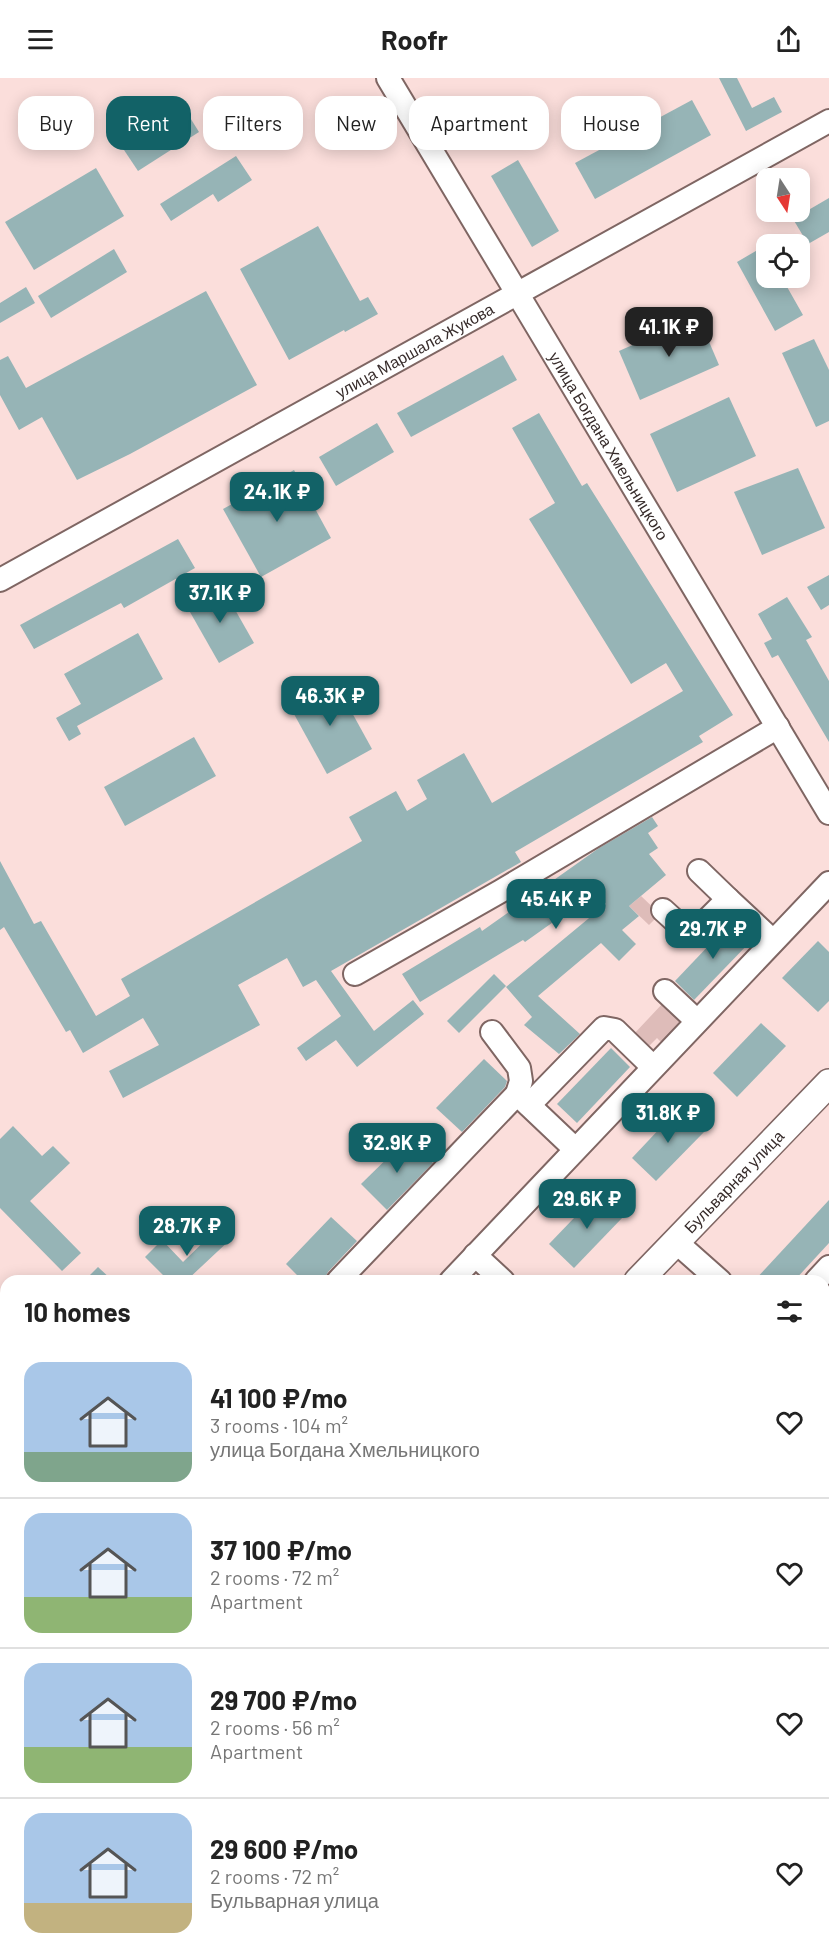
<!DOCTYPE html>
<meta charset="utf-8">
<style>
:root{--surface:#fff;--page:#f2f2f2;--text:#222;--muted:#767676;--line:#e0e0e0;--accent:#126267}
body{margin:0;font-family:Barlow,sans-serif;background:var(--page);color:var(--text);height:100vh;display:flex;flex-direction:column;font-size:22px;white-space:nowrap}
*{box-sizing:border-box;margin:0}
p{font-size:20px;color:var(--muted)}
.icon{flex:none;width:33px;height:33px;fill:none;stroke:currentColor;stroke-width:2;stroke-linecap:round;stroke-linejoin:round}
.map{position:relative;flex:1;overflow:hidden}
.drawer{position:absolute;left:0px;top:1197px;width:830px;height:686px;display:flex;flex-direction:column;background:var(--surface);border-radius:18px 18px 0 0;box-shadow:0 3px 15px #0003}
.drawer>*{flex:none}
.hud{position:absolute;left:18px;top:18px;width:794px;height:54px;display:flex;gap:12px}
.needle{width:39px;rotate:168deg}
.fabs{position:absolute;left:756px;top:90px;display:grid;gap:12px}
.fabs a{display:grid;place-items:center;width:54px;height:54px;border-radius:12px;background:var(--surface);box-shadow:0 3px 15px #0003;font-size:30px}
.price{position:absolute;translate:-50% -51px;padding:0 14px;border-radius:12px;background:var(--accent);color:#fff;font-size:20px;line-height:39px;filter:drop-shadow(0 2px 3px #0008)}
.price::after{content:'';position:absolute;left:50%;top:36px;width:18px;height:14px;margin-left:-9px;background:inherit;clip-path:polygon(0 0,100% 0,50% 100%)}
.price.selected{background:#222;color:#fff}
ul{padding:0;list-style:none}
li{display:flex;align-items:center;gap:18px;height:150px;padding:0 24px}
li+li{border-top:2px solid var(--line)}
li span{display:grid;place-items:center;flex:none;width:168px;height:120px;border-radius:18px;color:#555}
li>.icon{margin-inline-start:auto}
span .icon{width:72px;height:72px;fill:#fffc;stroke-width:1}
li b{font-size:26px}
h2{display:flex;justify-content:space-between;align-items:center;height:72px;padding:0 24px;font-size:26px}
.pill{padding:0 21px;border-radius:18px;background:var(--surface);box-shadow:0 3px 15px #0003;font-size:21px;line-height:54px}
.pill.selected{background:var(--accent);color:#fff}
header{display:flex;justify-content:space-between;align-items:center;height:78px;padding:0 24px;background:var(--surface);font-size:27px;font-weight:700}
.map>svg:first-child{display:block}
.green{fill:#debcb9}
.building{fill:#96b4b6}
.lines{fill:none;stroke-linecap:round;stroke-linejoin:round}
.minor-casing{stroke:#7f6663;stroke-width:26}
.major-casing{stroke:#7f6663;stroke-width:30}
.minor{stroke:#fff;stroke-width:22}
.major{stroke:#fff;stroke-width:27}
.labels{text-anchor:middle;stroke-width:4.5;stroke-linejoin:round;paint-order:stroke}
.street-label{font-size:16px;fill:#372c2b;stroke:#fff}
</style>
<header><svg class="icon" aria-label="menu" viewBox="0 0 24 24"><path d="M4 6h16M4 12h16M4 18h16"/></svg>Roofr<svg class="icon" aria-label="share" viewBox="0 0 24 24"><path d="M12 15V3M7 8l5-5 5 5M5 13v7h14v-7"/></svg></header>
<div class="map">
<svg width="829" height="1882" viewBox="0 0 829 1882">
<rect width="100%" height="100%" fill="#fbdedb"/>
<g class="green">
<path d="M641 818 660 836 649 847 629 828Z"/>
<path d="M664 924 684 943 662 965 657 960 647 970 633 957Z"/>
<path d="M0 1402 6 1408V1841L0 1847Z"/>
</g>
<g class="building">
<path d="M719 0H737L752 30 774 19 782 34 746 53Z"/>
<path d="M692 22 711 57 595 121 575 85Z"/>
<path d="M184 30 199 54 138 93 122 69Z"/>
<path d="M236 78 252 102 218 124 213 116 171 143 160 126Z"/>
<path d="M518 82 559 153 532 169 491 98Z"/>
<path d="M96 90 124 138 34 192 5 144Z"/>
<path d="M829 120V154L808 166 793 141Z"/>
<path d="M318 148 360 223 368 219 378 236 345 254 344 252 289 282 240 191Z"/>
<path d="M766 167V200H782L803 237 775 253 737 184Z"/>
<path d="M114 171 127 194 51 240 38 218Z"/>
<path d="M26 209 35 225 0 245V225Z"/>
<path d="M206 213 257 307 130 376 77 402 42 339 19 352 0 317V282L8 278 26 310Z"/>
<path d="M698 238 719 287 640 322 619 273Z"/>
<path d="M814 261 829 292V343L816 349 782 275Z"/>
<path d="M503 277 517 302 411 359 397 335Z"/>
<path d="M729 319 756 378 677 414 650 356Z"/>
<path d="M539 335 582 408 587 405 733 637 699 658 703 664 515 774 521 784 331 893 374 953 413 922 424 936 357 989 336 962 306 983 297 970 341 938 316 902 303 909 287 880 238 907 260 947 123 1020 109 993 159 967 143 940 83 975 70 952 66 954 4 849 0 852V783L34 846 41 843 96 938 130 918 121 901 362 763 349 739 396 713 407 733 427 721 417 702 464 675 492 725 683 613 666 585 631 606 529 441 555 425 512 350Z"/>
<path d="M377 345 394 374 336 408 319 379Z"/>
<path d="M798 390 825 450 762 477 734 414Z"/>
<path d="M294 392 331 460 261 499 223 431Z"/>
<path d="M178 461 195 490 124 530 121 525 34 571 20 547Z"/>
<path d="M829 497V527L821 532 807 509Z"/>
<path d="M221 507 254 565 219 585 186 527Z"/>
<path d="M787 519 812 559 806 562 829 603V664L778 577 772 580 764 565 772 561 758 536Z"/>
<path d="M138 555 163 601 77 648 81 656 69 663 56 640 81 626 64 596Z"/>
<path d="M334 602 372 671 327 696 289 627Z"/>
<path d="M194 659 216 698 125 748 104 709Z"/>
<path d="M652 739 658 748 648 755 658 770 649 776 666 797 629 828 639 838 622 852 636 866 619 883 601 865 538 918 580 956 559 976 524 947 532 939 506 909 606 826 597 813 525 864 523 862 420 924 402 896 480 849 482 853 599 770Z"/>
<path d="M732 843 752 862 694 922 675 903Z"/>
<path d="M818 863 829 874V923L818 934 782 900Z"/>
<path d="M494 896 506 908 459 955 447 943Z"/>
<path d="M761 945 786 968 737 1019 713 995Z"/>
<path d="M611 970 630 989 577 1045 557 1026Z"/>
<path d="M484 981 507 1003 505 1009 462 1054 436 1030Z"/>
<path d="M680 1029 705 1053 656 1103 632 1080Z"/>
<path d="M13 1048 42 1078 53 1068 70 1085 30 1123 81 1175 62 1193 0 1130V1061Z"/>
<path d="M408 1060 433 1085 387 1132 361 1106Z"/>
<path d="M599 1114 624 1138 574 1190 549 1166Z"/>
<path d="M829 1122V1165L794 1203H754Z"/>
<path d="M331 1139 357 1163 328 1194 323 1203H303L286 1186Z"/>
<path d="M221 1147 233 1159 186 1203H169L145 1179 162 1162 183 1184Z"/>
<path d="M98 1189 113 1203H84Z"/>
</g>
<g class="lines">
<defs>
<g id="minor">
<path id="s1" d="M388 0 829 735"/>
<path id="s2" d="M0 502 829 43"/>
<path d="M699 793 728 821"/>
<path d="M663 832 685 852 695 854 728 821 773 863"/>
<path d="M355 896 501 813 778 649"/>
<path d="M665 913 697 943"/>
<path d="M492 954 519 990 521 1003 517 1016"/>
<path d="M529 1027 604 950 615 952 653 989"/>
<path d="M676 1164 720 1203"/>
<path d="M475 1177 503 1203"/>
<path d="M338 1203 517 1016 575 1071"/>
<path d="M451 1203 829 805"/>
<path d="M816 1203 829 1189"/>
<path d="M0 1390 6 1396"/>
<path d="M824 1409 829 1404"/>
<path d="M824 1529 829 1523"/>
<path d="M824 1628 829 1634"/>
<path d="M824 1740 829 1734"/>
<path d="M824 1862 829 1856"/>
<path d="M174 1876 179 1882"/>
<path d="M456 1876 461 1882"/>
<path d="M512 1876 518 1882"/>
<path d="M139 1882 144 1876"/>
<path d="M249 1882 254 1876"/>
<path d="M370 1882 375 1876"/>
</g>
<g id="major">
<path id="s3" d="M638 1203 829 1005"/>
<path d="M0 1872 6 1866"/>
</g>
</defs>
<use href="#minor" class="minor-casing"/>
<use href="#major" class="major-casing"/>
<use href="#minor" class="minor"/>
<use href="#major" class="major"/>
</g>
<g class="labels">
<g class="street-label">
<text dy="6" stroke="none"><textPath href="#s2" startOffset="474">улица Маршала Жукова</textPath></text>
<text dy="6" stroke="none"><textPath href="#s1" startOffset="429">улица Богдана Хмельницкого</textPath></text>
<text dy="6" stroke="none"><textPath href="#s3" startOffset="138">Бульварная улица</textPath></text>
</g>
</g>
</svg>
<div class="fabs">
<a><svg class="needle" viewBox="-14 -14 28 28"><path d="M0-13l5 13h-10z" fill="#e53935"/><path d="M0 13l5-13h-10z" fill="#767676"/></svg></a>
<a><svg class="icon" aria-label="locate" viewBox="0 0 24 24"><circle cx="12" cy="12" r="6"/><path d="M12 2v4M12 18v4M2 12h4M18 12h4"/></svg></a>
</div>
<b class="price selected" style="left:669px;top:280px">41.1K ₽</b>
<b class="price" style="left:277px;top:445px">24.1K ₽</b>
<b class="price" style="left:220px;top:546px">37.1K ₽</b>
<b class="price" style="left:330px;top:649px">46.3K ₽</b>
<b class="price" style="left:556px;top:852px">45.4K ₽</b>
<b class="price" style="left:713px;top:882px">29.7K ₽</b>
<b class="price" style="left:668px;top:1066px">31.8K ₽</b>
<b class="price" style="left:397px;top:1096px">32.9K ₽</b>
<b class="price" style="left:587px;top:1152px">29.6K ₽</b>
<b class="price" style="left:187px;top:1179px">28.7K ₽</b>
<div class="hud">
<a class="pill">Buy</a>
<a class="pill selected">Rent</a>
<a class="pill">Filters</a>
<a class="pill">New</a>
<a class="pill">Apartment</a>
<a class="pill">House</a>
</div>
<section class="drawer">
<h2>10 homes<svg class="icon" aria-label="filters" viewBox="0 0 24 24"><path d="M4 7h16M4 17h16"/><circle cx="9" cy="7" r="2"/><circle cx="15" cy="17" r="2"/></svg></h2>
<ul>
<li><span style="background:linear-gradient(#a9c7e8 75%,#7fa58c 0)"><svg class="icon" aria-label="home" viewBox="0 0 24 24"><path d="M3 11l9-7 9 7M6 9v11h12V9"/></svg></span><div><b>41 100 ₽/mo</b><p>3 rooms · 104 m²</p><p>улица Богдана Хмельницкого</p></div><svg class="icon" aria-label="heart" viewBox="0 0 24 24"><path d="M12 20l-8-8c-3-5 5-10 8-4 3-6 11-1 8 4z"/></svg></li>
<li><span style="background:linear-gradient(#a9c7e8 70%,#8fb573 0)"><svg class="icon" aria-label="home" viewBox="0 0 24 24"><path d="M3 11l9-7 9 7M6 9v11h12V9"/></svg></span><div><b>37 100 ₽/mo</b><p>2 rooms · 72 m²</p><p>Apartment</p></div><svg class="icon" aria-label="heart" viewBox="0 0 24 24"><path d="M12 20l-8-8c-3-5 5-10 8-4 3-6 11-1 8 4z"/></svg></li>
<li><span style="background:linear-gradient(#a9c7e8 70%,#8fb573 0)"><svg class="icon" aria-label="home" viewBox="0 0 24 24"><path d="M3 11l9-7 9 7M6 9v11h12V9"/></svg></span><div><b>29 700 ₽/mo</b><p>2 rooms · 56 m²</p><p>Apartment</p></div><svg class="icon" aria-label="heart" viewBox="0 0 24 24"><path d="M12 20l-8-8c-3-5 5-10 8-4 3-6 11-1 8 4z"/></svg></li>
<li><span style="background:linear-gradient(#a9c7e8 75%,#c2b280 0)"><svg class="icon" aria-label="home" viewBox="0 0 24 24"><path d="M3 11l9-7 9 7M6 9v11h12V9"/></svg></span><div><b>29 600 ₽/mo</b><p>2 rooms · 72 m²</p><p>Бульварная улица</p></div><svg class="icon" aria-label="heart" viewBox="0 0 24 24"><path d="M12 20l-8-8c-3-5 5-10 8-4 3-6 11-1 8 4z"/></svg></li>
</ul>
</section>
</div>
